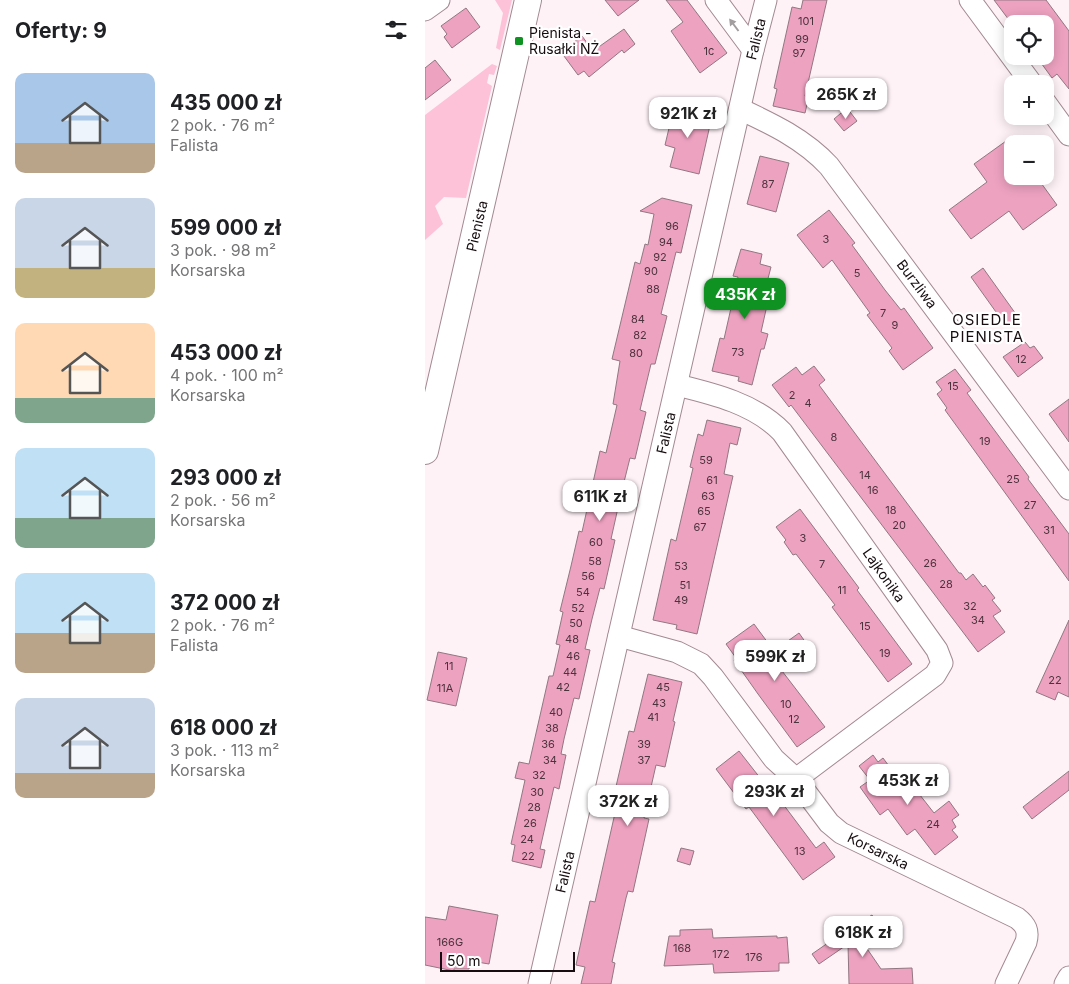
<!DOCTYPE html>
<html lang="pl">
<meta charset="utf-8">
<style>
:root{--surface:#fff;--page:#f6f6f6;--text:#202124;--muted:#757577;--accent:#109223}
body{margin:0;font-family:Inter,sans-serif;background:var(--page);color:var(--text);height:100vh;display:flex;flex-direction:column;font-size:19px;white-space:nowrap}
*{box-sizing:border-box;margin:0}
p{font-size:16px;color:var(--muted)}
.icon{flex:none;width:28px;height:28px;fill:none;stroke:currentColor;stroke-width:2;stroke-linecap:round;stroke-linejoin:round}
.map{position:relative;flex:1;overflow:hidden}
.details{display:flex;flex-direction:column;background:var(--surface);width:425px}
.details>*{flex:none}
.buttons{position:absolute;left:579px;top:15px;display:grid;gap:10px}
.buttons a{display:grid;place-items:center;width:50px;height:50px;border-radius:10px;background:var(--surface);box-shadow:0 2px 12px #0003;font-size:25px}
.scale{position:absolute;left:15px;bottom:12px;width:135px;box-sizing:border-box;padding-left:5px;border:2px solid #170d11;border-top:0;font-size:14px;line-height:18px;white-space:nowrap;color:#170d11;-webkit-text-stroke:4px #fff;paint-order:stroke}
.price{position:absolute;translate:-50% -42px;padding:0 11px;border-radius:10px;background:#fff;color:#222;font-size:16px;line-height:32px;filter:drop-shadow(0 1px 2px #0008)}
.price::after{content:'';position:absolute;left:50%;top:30px;width:15px;height:11px;margin-left:-8px;background:inherit;clip-path:polygon(0 0,100% 0,50% 100%)}
.price.selected{background:var(--accent);color:#fff}
ul{padding:0;list-style:none}
li{display:flex;align-items:center;gap:15px;height:125px;padding:0 15px}
li span{display:grid;place-items:center;flex:none;width:140px;height:100px;border-radius:10px;color:#555}
li>.icon{margin-inline-start:auto}
span .icon{width:60px;height:60px;fill:#fffc;stroke-width:1}
li b{font-size:21px}
h2{display:flex;justify-content:space-between;align-items:center;height:60px;padding:0 15px;font-size:21px}
main{display:flex;flex:1;min-height:0}
.map>svg:first-child{display:block}
.green{fill:#fdc2d8}
.building{fill:#eda2c0;stroke:#917781}
.lines{fill:none;stroke-linecap:round;stroke-linejoin:round}
.minor-casing{stroke:#a38992;stroke-width:23}
.tertiary-casing{stroke:#a38992;stroke-width:28}
.minor{stroke:#fff;stroke-width:21}
.tertiary{stroke:#fff;stroke-width:26}
.oneway{fill:#a29ea0}
.poi-dot{fill:#109223;stroke:#fff;stroke-width:2}
.labels{text-anchor:middle;stroke-width:4.5;stroke-linejoin:round;paint-order:stroke}
.number-label{font-size:11px;fill:#4c323d}
.poi-label{font-size:14px;fill:#170d11;stroke:#fff;text-anchor:start}
.street-label{font-size:14px;fill:#170d11;stroke:#fff}
.neighbourhood-label{font-size:15px;letter-spacing:1px;fill:#170d11;stroke:#fff}
</style>
<main>
<section class="details">
<h2>Oferty: 9<svg class="icon" aria-label="filters" viewBox="0 0 24 24"><path d="M4 7h16M4 17h16"/><circle cx="9" cy="7" r="2"/><circle cx="15" cy="17" r="2"/></svg></h2>
<ul>
<li><span style="background:linear-gradient(#a9c7e8 70%,#b9a48a 0)"><svg class="icon" aria-label="home" viewBox="0 0 24 24"><path d="M3 11l9-7 9 7M6 9v11h12V9"/></svg></span><div><b>435 000 zł</b><p>2 pok. · 76 m²</p><p>Falista</p></div></li>
<li><span style="background:linear-gradient(#c9d6e8 70%,#c2b280 0)"><svg class="icon" aria-label="home" viewBox="0 0 24 24"><path d="M3 11l9-7 9 7M6 9v11h12V9"/></svg></span><div><b>599 000 zł</b><p>3 pok. · 98 m²</p><p>Korsarska</p></div></li>
<li><span style="background:linear-gradient(#ffd9b3 75%,#7fa58c 0)"><svg class="icon" aria-label="home" viewBox="0 0 24 24"><path d="M3 11l9-7 9 7M6 9v11h12V9"/></svg></span><div><b>453 000 zł</b><p>4 pok. · 100 m²</p><p>Korsarska</p></div></li>
<li><span style="background:linear-gradient(#bfe0f5 70%,#7fa58c 0)"><svg class="icon" aria-label="home" viewBox="0 0 24 24"><path d="M3 11l9-7 9 7M6 9v11h12V9"/></svg></span><div><b>293 000 zł</b><p>2 pok. · 56 m²</p><p>Korsarska</p></div></li>
<li><span style="background:linear-gradient(#bfe0f5 60%,#b9a48a 0)"><svg class="icon" aria-label="home" viewBox="0 0 24 24"><path d="M3 11l9-7 9 7M6 9v11h12V9"/></svg></span><div><b>372 000 zł</b><p>2 pok. · 76 m²</p><p>Falista</p></div></li>
<li><span style="background:linear-gradient(#c9d6e8 75%,#b9a48a 0)"><svg class="icon" aria-label="home" viewBox="0 0 24 24"><path d="M3 11l9-7 9 7M6 9v11h12V9"/></svg></span><div><b>618 000 zł</b><p>3 pok. · 113 m²</p><p>Korsarska</p></div></li>
</ul>
</section>
<div class="map">
<svg width="644" height="984" viewBox="0 0 644 984">
<rect width="100%" height="100%" fill="#fef2f7"/>
<g class="green">
<path d="M70 0H87L75 50 71 48 78 13Z"/>
<path d="M67 64 72 66 69 75 64 74 62 83 67 86 41 198 19 197 10 206 18 224 0 240V115Z"/>
</g>
<g class="building">
<path d="M180 0H214L193 16Z"/>
<path d="M241 0H262L302 53 275 73 246 31 258 22Z"/>
<path d="M378 0H402L380 96H384L380 113 348 106 352 89 349 88 367 7 376 9Z"/>
<path d="M569 0H621L644 31V89L632 74 627 78 611 56H620V24H587Z"/>
<path d="M41 8 55 27 27 48 19 37 22 34 16 26Z"/>
<path d="M199 29 210 44 199 53 197 50 164 77 159 71 153 75 136 52 157 36 168 51Z"/>
<path d="M10 60 26 80 0 100V68Z"/>
<path d="M249 107 282 115 280 124 285 125 274 174 245 167 250 148 240 145Z"/>
<path d="M422 108 432 121 419 131 409 119Z"/>
<path d="M588 136V176H611L632 205 598 230 584 211 546 239 524 210 562 182 549 164Z"/>
<path d="M335 156 364 163 351 212 322 204Z"/>
<path d="M237 198 267 205 256 253 251 252 236 314 242 316 230 364H226L220 389 215 410 221 412 210 459 205 458 197 490 186 539 190 540 179 589 175 588 167 619 160 649 165 650 154 699 149 698 139 739 136 754 141 755 134 789 129 787 115 849 120 850 116 868 87 861 90 845 86 844 100 780 90 778 94 762 104 764 124 676H128L135 645 131 644 138 612 135 611 146 566 154 531 157 532 175 451 181 453 192 405 188 404 195 361 187 359 210 262 215 264 220 244 223 245 229 214 215 211Z"/>
<path d="M404 210 430 243 427 245 460 290 476 310 479 308 508 348 478 370 464 351 467 348 442 315 445 313 407 260 398 268 372 235Z"/>
<path d="M316 249 337 254 335 264 346 267 340 290 345 292 336 332 343 334 339 349H336L327 385 313 381 314 377 287 371 295 338 299 339 313 277 308 276Z"/>
<path d="M558 268 593 317 581 326 546 277Z"/>
<path d="M600 342 605 348 609 346 618 358 593 377 578 357Z"/>
<path d="M389 366 400 380 394 385 534 573H536L541 580 548 574 558 587 560 585 570 598 567 600 576 611 568 616 580 632 553 652 366 405 364 407 347 385 371 367 377 375Z"/>
<path d="M530 369 546 390 542 393 604 477 603 479 644 534V581L520 410 522 408 512 394 517 390 511 382Z"/>
<path d="M644 399V442L624 414Z"/>
<path d="M282 420 316 428 312 445 305 443 299 474 308 476 272 634 251 629 252 625 228 620 246 539 251 541 257 515 268 468 265 467 273 434 278 436Z"/>
<path d="M375 509 434 588 432 590 487 664 463 682 407 607 410 605 371 554 368 555 359 542 361 540 351 527Z"/>
<path d="M644 620V697L633 692 630 700 611 692Z"/>
<path d="M329 624 349 651 374 633 381 643 354 664 356 666 354 667 400 727 372 747 333 694 309 660 311 658 301 644Z"/>
<path d="M13 652 42 658 31 706 2 700Z"/>
<path d="M223 674 257 682 248 721 250 722 240 767 231 765 219 818 224 819 208 892 203 891 201 898 187 962 190 963 186 984H156L160 967 151 965 159 928 165 901 170 902 183 844 190 813 185 812 204 731 209 732Z"/>
<path d="M314 751 350 797 352 796 391 848 399 842 410 857 378 880 324 807 321 809 291 769Z"/>
<path d="M448 755 453 762 458 758 478 785 484 781 509 813 524 801 534 815 527 820 531 827 527 830 533 837 510 855 490 829 482 835 463 809 455 815 435 787 445 780 434 766Z"/>
<path d="M644 771V790L607 819 598 807Z"/>
<path d="M256 848 269 851 265 865 252 861Z"/>
<path d="M24 906 73 915 64 964 46 961 44 969H29V971L0 965V917L21 920Z"/>
<path d="M447 915 453 924 434 937 456 969 487 968 488 984H424L423 944 394 964 387 954 423 929V921L427 927Z"/>
<path d="M287 929 288 938 352 936V938L362 937 364 963H354V971L289 973 288 964 239 966 244 936H255V930Z"/>
</g>
<g class="lines">
<defs>
<g id="minor">
<path d="M291 0 328 50"/>
<path d="M545 0 607 84"/>
<path d="M0 10 14 0"/>
<path d="M620 102 644 135"/>
<path d="M315 109C347 124 379 139 404 166L644 489"/>
<path d="M252 385C289 394 330 404 357 432L512 650 517 663 510 675 371 779"/>
<path d="M194 636 252 652 276 664 288 677 349 759 371 779 404 823 416 833 592 918C601 925 604 931 601 942L581 984"/>
<path d="M114 984 328 50 341 0"/>
<path d="M640 984 644 977"/>
</g>
<path id="tertiary" d="M0 451 103 0"/>
</defs>
<use href="#minor" class="minor-casing"/>
<use href="#tertiary" class="tertiary-casing"/>
<use href="#minor" class="minor"/>
<use href="#tertiary" class="tertiary"/>
</g>
<defs><path id="oneway-solid" d="M-6-.8H1V-3.2L6.5 0L1 3.2V.8H-6Z" transform="scale(1.25)"/></defs>
<use class="oneway" href="#oneway-solid" transform="translate(309 25) rotate(-127)"/>
<rect class="poi-dot" x="89" y="36" width="10" height="10" rx="2.5"/>
<g class="labels">
<g class="number-label">
<text x="381" y="25">101</text>
<text x="377" y="43">99</text>
<text x="284" y="55">1c</text>
<text x="374" y="57">97</text>
<text x="343" y="188">87</text>
<text x="247" y="230">96</text>
<text x="401" y="243">3</text>
<text x="241" y="246">94</text>
<text x="235" y="261">92</text>
<text x="226" y="275">90</text>
<text x="432" y="277">5</text>
<text x="228" y="293">88</text>
<text x="458" y="317">7</text>
<text x="213" y="323">84</text>
<text x="470" y="329">9</text>
<text x="215" y="339">82</text>
<text x="313" y="356">73</text>
<text x="211" y="357">80</text>
<text x="596" y="363">12</text>
<text x="528" y="390">15</text>
<text x="367" y="399">2</text>
<text x="383" y="407">4</text>
<text x="409" y="441">8</text>
<text x="560" y="445">19</text>
<text x="281" y="464">59</text>
<text x="440" y="479">14</text>
<text x="588" y="483">25</text>
<text x="287" y="484">61</text>
<text x="448" y="494">16</text>
<text x="283" y="500">63</text>
<text x="605" y="509">27</text>
<text x="466" y="514">18</text>
<text x="279" y="515">65</text>
<text x="474" y="529">20</text>
<text x="275" y="531">67</text>
<text x="624" y="534">31</text>
<text x="378" y="542">3</text>
<text x="171" y="546">60</text>
<text x="170" y="565">58</text>
<text x="505" y="567">26</text>
<text x="397" y="568">7</text>
<text x="256" y="570">53</text>
<text x="163" y="580">56</text>
<text x="521" y="588">28</text>
<text x="260" y="589">51</text>
<text x="417" y="594">11</text>
<text x="158" y="596">54</text>
<text x="256" y="604">49</text>
<text x="545" y="610">32</text>
<text x="153" y="612">52</text>
<text x="553" y="624">34</text>
<text x="151" y="627">50</text>
<text x="440" y="630">15</text>
<text x="147" y="643">48</text>
<text x="460" y="657">19</text>
<text x="148" y="660">46</text>
<text x="24" y="670">11</text>
<text x="145" y="676">44</text>
<text x="630" y="684">22</text>
<text x="138" y="691">42</text>
<text x="238" y="691">45</text>
<text x="20" y="692">11A</text>
<text x="234" y="707">43</text>
<text x="361" y="708">10</text>
<text x="131" y="716">40</text>
<text x="228" y="721">41</text>
<text x="369" y="723">12</text>
<text x="127" y="732">38</text>
<text x="123" y="748">36</text>
<text x="219" y="748">39</text>
<text x="125" y="764">34</text>
<text x="219" y="764">37</text>
<text x="114" y="779">32</text>
<text x="112" y="796">30</text>
<text x="109" y="811">28</text>
<text x="105" y="827">26</text>
<text x="508" y="828">24</text>
<text x="102" y="843">24</text>
<text x="375" y="855">13</text>
<text x="103" y="860">22</text>
<text x="25" y="946">166G</text>
<text x="257" y="952">168</text>
<text x="296" y="958">172</text>
<text x="329" y="961">176</text>
</g>
<g class="poi-label">
<text x="104" y="38">Pienista -<tspan x="104" dy="16">Rusałki NŻ</tspan></text>
</g>
<g class="street-label">
<text transform="translate(331 39) rotate(-76)" y="5">Falista</text>
<text transform="translate(52 226) rotate(-77)" y="5">Pienista</text>
<text transform="translate(492 284) rotate(53)" y="5">Burzliwa</text>
<text transform="translate(241 433) rotate(-77)" y="5">Falista</text>
<text transform="translate(459 575) rotate(55)" y="5">Lajkonika</text>
<text transform="translate(453 851) rotate(26)" y="5">Korsarska</text>
<text transform="translate(140 872) rotate(-77)" y="5">Falista</text>
</g>
<g class="neighbourhood-label">
<text x="562" y="325">OSIEDLE<tspan x="562" dy="17">PIENISTA</tspan></text>
</g>
</g>
</svg>
<div class="buttons">
<a><svg class="icon" aria-label="locate" viewBox="0 0 24 24"><circle cx="12" cy="12" r="6"/><path d="M12 2v4M12 18v4M2 12h4M18 12h4"/></svg></a>
<a>+</a>
<a>−</a>
</div>
<div class="scale">50 m</div>
<b class="price" style="left:421px;top:120px">265K zł</b>
<b class="price" style="left:263px;top:139px">921K zł</b>
<b class="price selected" style="left:320px;top:320px">435K zł</b>
<b class="price" style="left:175px;top:522px">611K zł</b>
<b class="price" style="left:350px;top:682px">599K zł</b>
<b class="price" style="left:483px;top:806px">453K zł</b>
<b class="price" style="left:349px;top:817px">293K zł</b>
<b class="price" style="left:203px;top:827px">372K zł</b>
<b class="price" style="left:438px;top:958px">618K zł</b>
</div>
</main>
